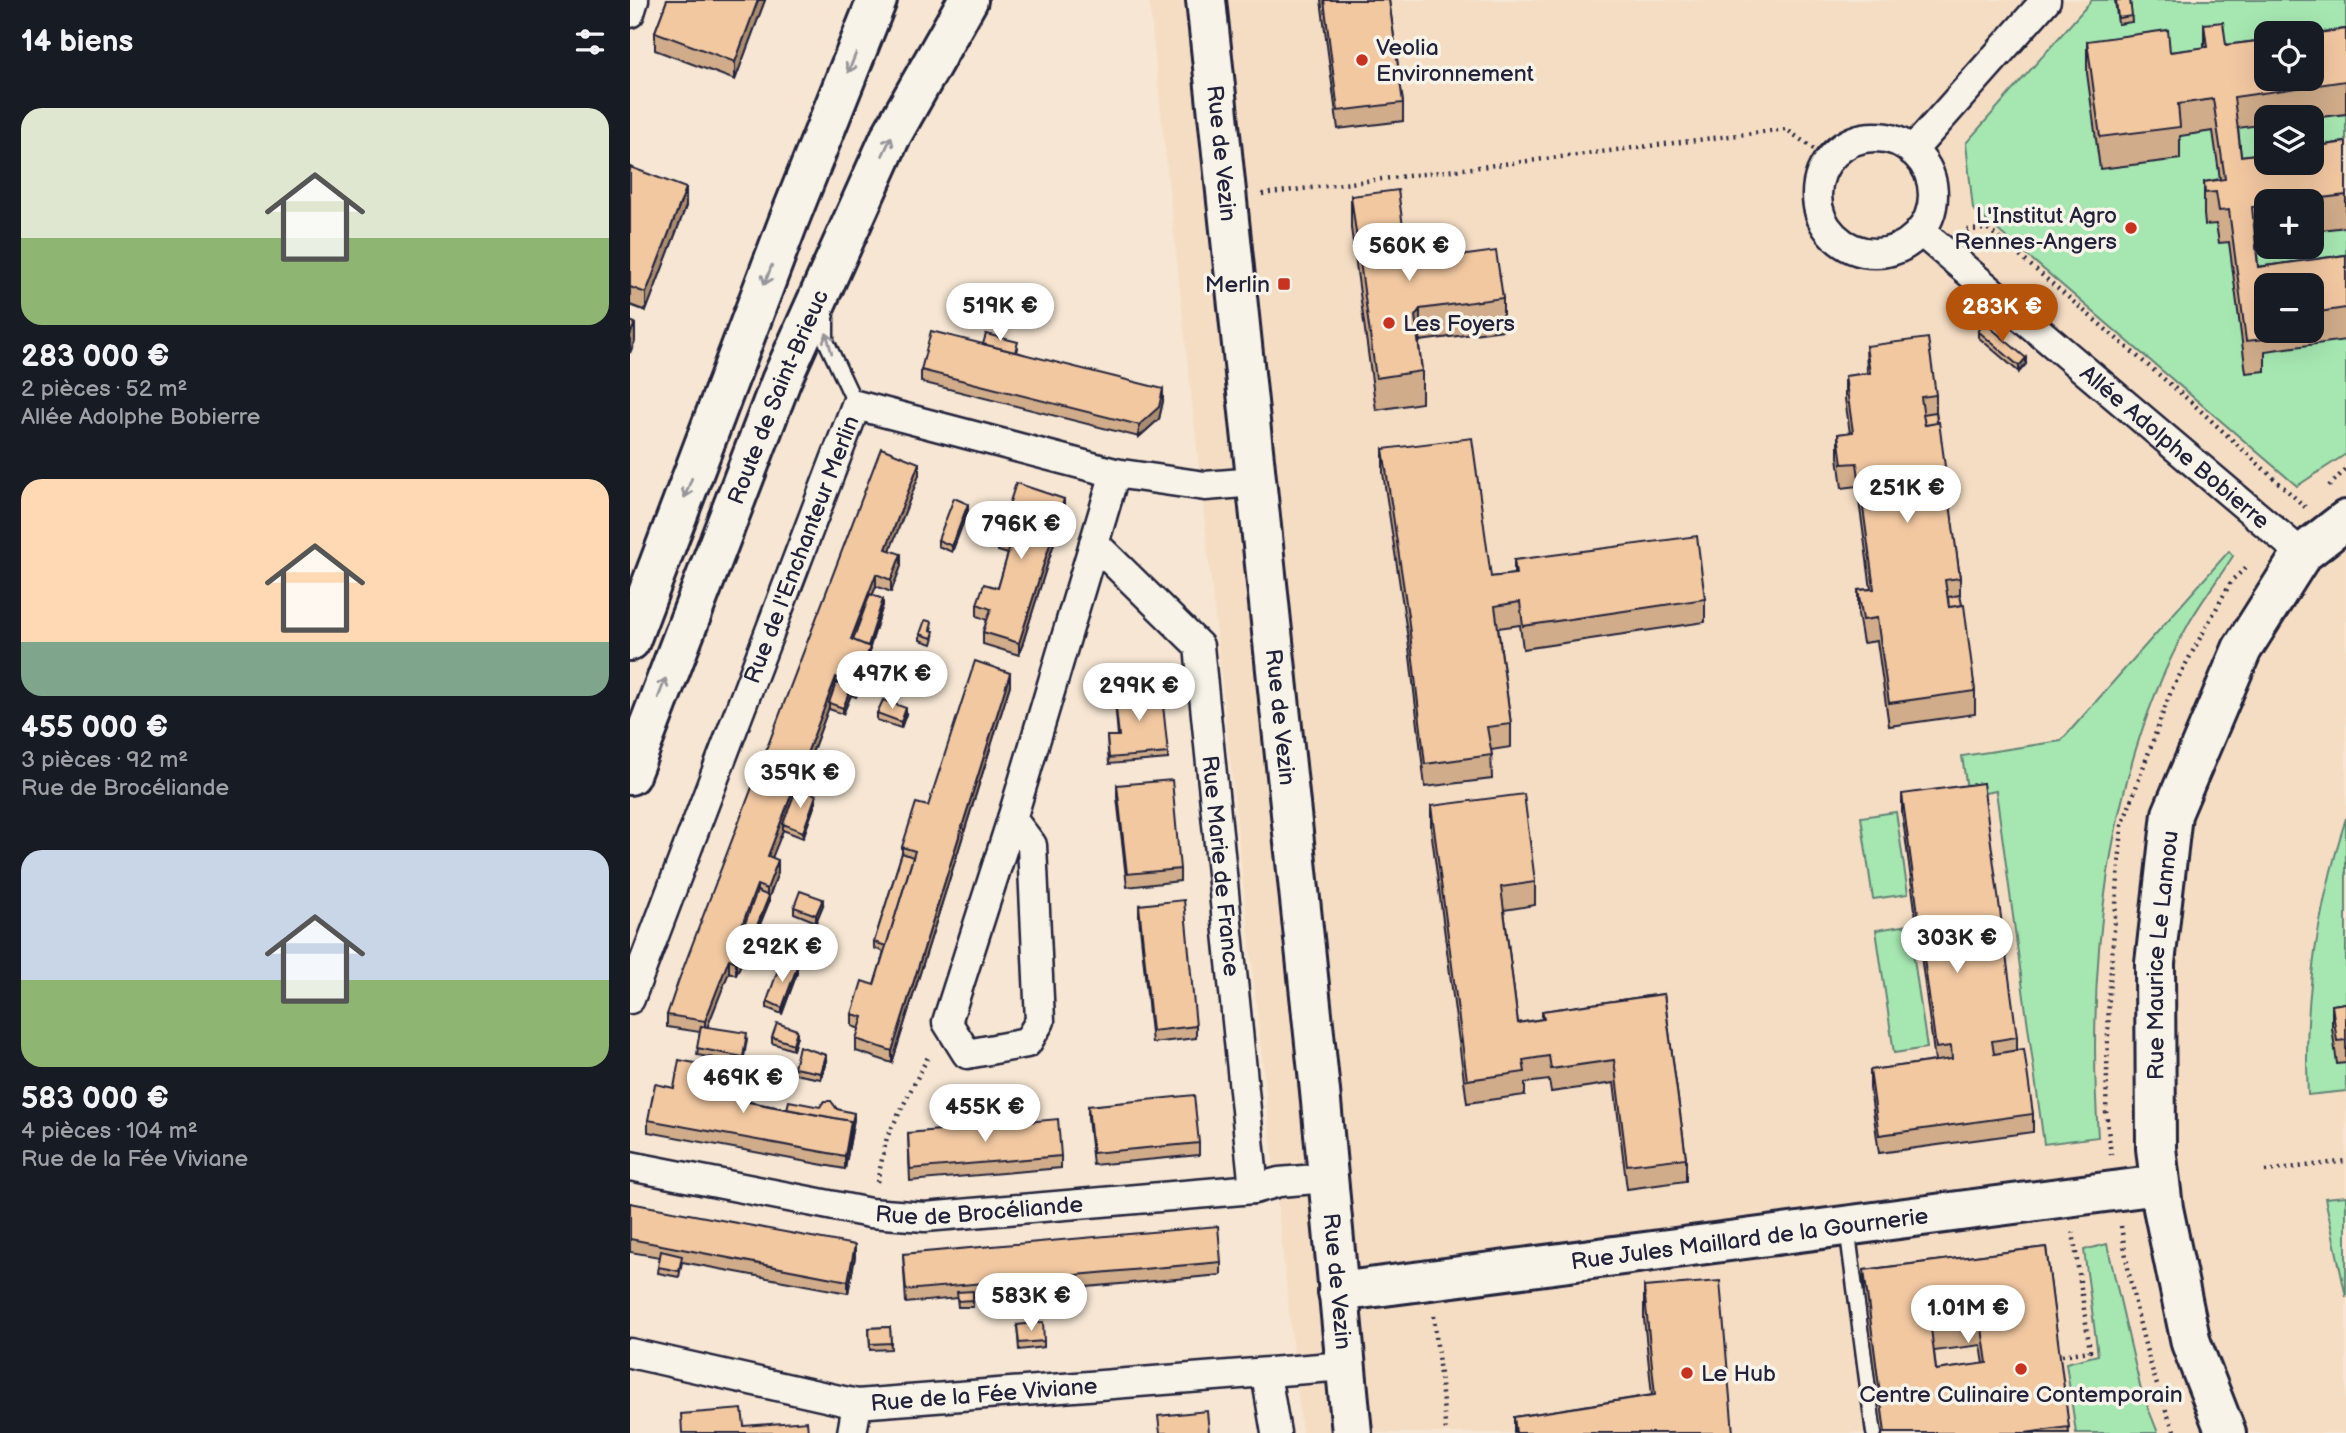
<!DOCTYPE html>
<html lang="fr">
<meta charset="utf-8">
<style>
:root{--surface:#171b24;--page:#242831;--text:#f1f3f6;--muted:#9ea1a6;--accent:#b45309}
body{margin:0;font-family:"Balsamiq Sans",sans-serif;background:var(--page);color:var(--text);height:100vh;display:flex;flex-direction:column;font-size:26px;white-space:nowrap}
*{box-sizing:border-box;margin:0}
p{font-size:23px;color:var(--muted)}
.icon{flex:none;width:38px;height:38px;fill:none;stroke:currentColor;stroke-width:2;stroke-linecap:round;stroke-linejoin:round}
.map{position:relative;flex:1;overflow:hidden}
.panel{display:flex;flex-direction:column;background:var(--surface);width:630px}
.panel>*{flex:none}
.buttons{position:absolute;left:1624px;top:21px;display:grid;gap:14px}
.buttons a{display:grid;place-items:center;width:70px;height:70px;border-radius:14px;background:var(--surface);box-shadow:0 7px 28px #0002;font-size:35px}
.price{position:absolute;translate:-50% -60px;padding:0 16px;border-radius:24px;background:#fff;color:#222;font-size:23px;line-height:46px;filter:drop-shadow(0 2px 4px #0008)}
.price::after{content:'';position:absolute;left:50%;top:42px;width:21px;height:16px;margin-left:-10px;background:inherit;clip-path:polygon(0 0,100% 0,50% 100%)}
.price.on{background:var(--accent);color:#fff}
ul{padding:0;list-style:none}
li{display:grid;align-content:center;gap:14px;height:371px;padding:0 21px}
li span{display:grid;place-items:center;height:217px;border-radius:21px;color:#555}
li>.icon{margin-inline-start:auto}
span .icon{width:126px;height:126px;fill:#fffc;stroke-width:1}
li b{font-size:30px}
h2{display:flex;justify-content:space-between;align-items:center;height:84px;padding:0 21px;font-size:30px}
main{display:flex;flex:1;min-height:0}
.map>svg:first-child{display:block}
.built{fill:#f5ddc4;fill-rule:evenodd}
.green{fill:#a6e7b1;stroke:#648476;stroke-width:2;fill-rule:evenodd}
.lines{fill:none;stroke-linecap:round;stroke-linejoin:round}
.lane-casing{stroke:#22223b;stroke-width:19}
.street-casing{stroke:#22223b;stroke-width:33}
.secondary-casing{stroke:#22223b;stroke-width:44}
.primary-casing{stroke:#22223b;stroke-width:44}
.path{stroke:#22223b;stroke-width:4.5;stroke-dasharray:2 5;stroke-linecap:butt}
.lane{stroke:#f7f3e8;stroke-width:14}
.street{stroke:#f7f3e8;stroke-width:28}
.secondary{stroke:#f7f3e8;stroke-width:38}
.primary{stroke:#f7f3e8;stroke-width:38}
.wall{fill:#d0ac8a;stroke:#22223b;stroke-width:2;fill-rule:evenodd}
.shaded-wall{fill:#a98c71;stroke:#22223b;stroke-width:2}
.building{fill:#f2c8a1;stroke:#22223b;stroke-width:2;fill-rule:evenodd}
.oneway{stroke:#97959a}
.poi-dot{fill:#c8321e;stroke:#f7f3e8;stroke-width:2.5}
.labels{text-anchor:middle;stroke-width:7;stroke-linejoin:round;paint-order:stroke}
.poi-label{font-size:23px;fill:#22223b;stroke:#f7f3e8;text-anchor:start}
.street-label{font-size:23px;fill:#22223b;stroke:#f7f3e8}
</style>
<main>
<section class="panel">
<h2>14 biens<svg class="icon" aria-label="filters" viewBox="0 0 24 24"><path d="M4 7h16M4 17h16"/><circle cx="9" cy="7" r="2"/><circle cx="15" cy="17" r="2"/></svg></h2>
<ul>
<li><span style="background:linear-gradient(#dfe7d0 60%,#8fb573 0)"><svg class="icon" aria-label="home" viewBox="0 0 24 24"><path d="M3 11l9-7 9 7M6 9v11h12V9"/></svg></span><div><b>283 000 €</b><p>2 pièces · 52 m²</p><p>Allée Adolphe Bobierre</p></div></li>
<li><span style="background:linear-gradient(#ffd9b3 75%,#7fa58c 0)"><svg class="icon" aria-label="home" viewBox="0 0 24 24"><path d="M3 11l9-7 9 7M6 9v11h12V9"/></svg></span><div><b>455 000 €</b><p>3 pièces · 92 m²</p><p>Rue de Brocéliande</p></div></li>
<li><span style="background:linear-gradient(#c9d6e8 60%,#8fb573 0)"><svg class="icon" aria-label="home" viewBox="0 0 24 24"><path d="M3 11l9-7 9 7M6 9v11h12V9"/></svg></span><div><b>583 000 €</b><p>4 pièces · 104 m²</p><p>Rue de la Fée Viviane</p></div></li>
</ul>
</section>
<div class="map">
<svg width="1716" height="1433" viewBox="0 0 1716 1433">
<rect width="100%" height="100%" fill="#f6e6d3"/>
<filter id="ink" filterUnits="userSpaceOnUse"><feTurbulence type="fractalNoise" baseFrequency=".0143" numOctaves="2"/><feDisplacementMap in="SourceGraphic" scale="14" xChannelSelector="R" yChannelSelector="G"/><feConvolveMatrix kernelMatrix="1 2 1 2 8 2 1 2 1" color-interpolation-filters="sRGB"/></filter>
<g filter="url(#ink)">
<path class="built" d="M519 0H1716V1433H672ZM1636 33H1682V79H1636ZM1636 117H1682V163H1636ZM1636 201H1682V247H1636ZM1636 285H1682V331H1636Z"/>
<g class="green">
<path d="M1462 0H1716V454L1667 486 1343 209 1336 143ZM1636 33H1682V79H1636ZM1636 117H1682V163H1636ZM1636 201H1682V247H1636ZM1636 285H1682V331H1636Z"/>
<path d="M1599 551 1603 556C1589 578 1572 600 1559 623 1475 774 1457 968 1468 1137L1414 1144 1366 791 1338 796 1332 756 1431 741Z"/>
<path d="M1266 812 1278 894 1243 899 1231 817Z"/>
<path d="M1716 818V1091L1678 1095C1673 1002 1688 907 1716 818Z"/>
<path d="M1279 925 1297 1048 1264 1053 1246 930Z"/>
<path d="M1716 1196V1297L1695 1198Z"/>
<path d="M1477 1244 1511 1390 1528 1433H1446L1436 1363 1468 1355 1454 1250Z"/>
</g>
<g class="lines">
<defs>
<g id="lane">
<path d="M196 308V341L226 405"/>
<path d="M1217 1227 1244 1433"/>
</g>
<g id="street">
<path d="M0 13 4 0"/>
<circle cx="1245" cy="195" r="58"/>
<path d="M1282 151 1416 0"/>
<path id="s1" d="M1290 231 1672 554"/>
<path id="s2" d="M464 543 569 646 624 1189"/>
<path d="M382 819 402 845 410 1021 397 1043 337 1054 317 1022Z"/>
<path d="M382 819 485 473"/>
<path id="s3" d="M0 999 226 405 485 473 575 486 626 482"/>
<path id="s4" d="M0 1166 240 1213 295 1217 624 1189 649 1182 698 1178"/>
<path id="s5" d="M0 1353 227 1404 715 1366"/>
<path d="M636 1374 646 1433"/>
<path d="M222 1433 227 1404"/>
</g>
<g id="secondary">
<path id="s6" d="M576 0 690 1091 722 1433"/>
<path id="s7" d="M708 1292 1529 1185"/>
<path id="s8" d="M1596 1433 1561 1343 1533 1208 1526 1148 1525 963 1542 814 1612 649 1672 554 1716 520"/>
</g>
<g id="primary">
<path d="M0 641 159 220 247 0"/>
<path id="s9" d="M0 775 151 381 260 138 338 0"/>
</g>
</defs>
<use href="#lane" class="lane-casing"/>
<use href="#street" class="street-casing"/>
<use href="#secondary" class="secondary-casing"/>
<use href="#primary" class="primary-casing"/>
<g class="path">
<path d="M632 194 1156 129 1199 160"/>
<path d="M1337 230 1358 229 1561 402 1675 507"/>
<path d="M1699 486 1716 469"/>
<path d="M1481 1155 1476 1111 1479 995 1492 826 1541 691 1602 580 1618 566"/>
<path d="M1635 1171 1716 1161"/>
<path d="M247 1182 257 1137 299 1055"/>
<path d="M1491 1226C1502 1297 1517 1367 1545 1433"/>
<path d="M804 1316 816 1433"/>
<path d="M1432 1355 1460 1351 1443 1232"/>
</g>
<use href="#lane" class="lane"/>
<use href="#street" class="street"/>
<use href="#secondary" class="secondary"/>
<use href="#primary" class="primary"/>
</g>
<g class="wall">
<path d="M37 0H135L105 80 25 50V32Z"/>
<path d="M691 0H759L773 103V121L708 129Z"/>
<path d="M1485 0H1500L1502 22 1488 24Z"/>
<path d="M1574 24 1596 45 1716 29V114L1682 118 1636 117V124L1608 128 1611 156 1716 142V227L1682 231V201H1636V238L1626 239 1628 267 1716 255V340L1635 351V371L1616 373 1599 242 1589 243 1586 224 1575 225 1574 214V182L1590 179 1583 131 1550 136V159L1470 169 1457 73V41L1540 52 1574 48ZM1636 285H1682V331H1636Z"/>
<path d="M0 167 56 206 16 311 0 305Z"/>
<path d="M721 196 778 263 873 298V330L790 341 789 344 792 371V403L746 410 721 228Z"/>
<path d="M1348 331 1396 364 1389 372 1348 337Z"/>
<path d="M353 344 388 348 387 352 533 401 529 419 509 437 291 382V370Z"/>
<path d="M1236 346 1306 395V412L1330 578V595L1345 691V714L1259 726 1247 641 1233 643 1228 614V590L1241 589 1227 486 1212 488 1208 457V434L1220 433 1215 399V376L1237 373Z"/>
<path d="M753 449 861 577 884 574V560L1075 599V622L893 649 890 625 868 628 881 724V747L861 750 862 779 795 787 778 639 753 473Z"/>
<path d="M289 475 260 550 271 566 261 592 246 586 242 595 253 605 240 647V659L226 697 221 695 213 714 199 709V707L169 788 186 801 173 838 153 830 142 857 148 872 139 897V902L124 939 113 934 109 945 113 959 106 975 99 972 77 1027 117 1039 113 1063 67 1055 70 1032 37 1027V1015Z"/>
<path d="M338 510 322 552 308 546V540Z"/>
<path d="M434 511 389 655 353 644V632L357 620 347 616V604L368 588 378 554 368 551V539Z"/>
<path d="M302 628V631L304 637 302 644 290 640V634Z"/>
<path d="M380 685 262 1063 226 1051V1039L230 1029 222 1026V1014L244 985 254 952 244 948V942L272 853V847Z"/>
<path d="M484 690 538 753V759L479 764 477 736H488Z"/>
<path d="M247 713 276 714 271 728 247 720Z"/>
<path d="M487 785 550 869V881L497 887 487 797Z"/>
<path d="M1272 794 1387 1037V1050L1403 1114V1132L1249 1153 1240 1088V1070L1305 1061 1272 812Z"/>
<path d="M801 806 905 882V905L874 910 888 1023 912 1019V1011L1034 994 1056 1158V1181L997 1189 984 1083 921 1092 919 1080 895 1083V1095L837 1103 801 829Z"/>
<path d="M193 905 186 922 164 913V907Z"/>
<path d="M509 905 566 1026V1038L522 1043 509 917Z"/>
<path d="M167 973 152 1014 137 1008V1001Z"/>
<path d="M1716 1003V1063L1707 1064 1702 1028V1005Z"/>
<path d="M167 1036 163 1050 142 1043V1037Z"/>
<path d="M196 1061 191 1079 164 1074V1068Z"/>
<path d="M75 1077 72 1094 91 1097H110V1100L157 1109 190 1107 207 1109 224 1119 215 1169 18 1132V1120L44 1088Z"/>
<path d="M458 1106 569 1143V1155L463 1165 458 1118Z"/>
<path d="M278 1133 431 1156V1168L280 1181Z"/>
<path d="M0 1203 225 1257 218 1293 52 1262 49 1277 28 1273 30 1257 0 1252Z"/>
<path d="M1416 1247 1439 1433H1252L1234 1294V1270ZM1351 1345 1354 1364 1306 1370 1304 1351Z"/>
<path d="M273 1254 591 1262V1275L389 1293V1308L358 1310 357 1295 343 1297V1307H328L327 1298 276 1303Z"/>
<path d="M1014 1287 1103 1433H884V1417L1022 1395 1014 1319Z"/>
<path d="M387 1325 414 1341V1347L389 1350Z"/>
<path d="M260 1327 261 1349 240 1350 239 1328Z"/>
</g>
<g class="shaded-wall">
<path d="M128 0H135L105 80V62Z"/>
<path d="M56 188V206L16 311V293Z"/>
<path d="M790 309V341L785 349V316Z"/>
<path d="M5 323V341L0 353V335Z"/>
<path d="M1396 358V364L1389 372V366Z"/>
<path d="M533 389V401L529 419 509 437V425Z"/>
<path d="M289 463V475L256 561V549Z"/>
<path d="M434 499V511L389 655V643Z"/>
<path d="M338 504V510L322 552V546Z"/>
<path d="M271 554V566L261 592V580Z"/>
<path d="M246 574V586L223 646 221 639Z"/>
<path d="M253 599V605L238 653 240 647V659L226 697V684Z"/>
<path d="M380 673V685L262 1063V1051Z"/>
<path d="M206 677V689L199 703V707L155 825 153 824V830L138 868V856Z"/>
<path d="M221 688V695L213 714V708Z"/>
<path d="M276 708V714L271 728V722Z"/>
<path d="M186 795V801L173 838V832Z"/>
<path d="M148 860V872L139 897V902L124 939V933L137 901V889Z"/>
<path d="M127 885V897L113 929V934L105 956V944Z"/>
<path d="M193 899V905L186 922V915Z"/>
<path d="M113 947V959L106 975V962Z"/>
<path d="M99 959V972L75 1033V1021Z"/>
<path d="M167 967V973L152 1014V1008Z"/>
<path d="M167 1030V1036L163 1050V1044Z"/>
<path d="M196 1055V1061L191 1079V1073Z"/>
<path d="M75 1065V1077L70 1105V1093Z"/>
<path d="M224 1113V1119L215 1169V1156Z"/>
<path d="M225 1245V1257L218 1293V1281Z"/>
</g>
<g class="building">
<path d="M37 0H128L105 62 25 32Z"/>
<path d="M694 0H759L773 103 708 111Z"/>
<path d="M1486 0H1500L1502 16 1488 18Z"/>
<path d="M1593 22 1596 45 1636 40V79H1682V34L1716 29V81L1604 97 1611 156 1636 153V163H1682V147L1716 142V195L1667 201H1636V205L1622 207 1628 267 1716 255V308L1682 313V285H1636V319H1633L1635 339 1616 341 1599 210 1589 211 1586 192 1575 193 1574 182 1595 179 1583 99 1548 104 1550 127 1470 137 1457 41 1538 30 1540 52 1577 47 1574 24Z"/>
<path d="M0 167 56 188 16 293 0 287Z"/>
<path d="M768 190 778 263 866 251 873 298 790 309 785 316 792 371 746 378 721 196Z"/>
<path d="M0 321 5 323 0 335Z"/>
<path d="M1355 323 1396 358 1389 366 1348 331Z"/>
<path d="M301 331 533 389 529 407 509 425 291 370Z"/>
<path d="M356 334 388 342 385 352 353 344Z"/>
<path d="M1298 338 1306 395 1291 397 1295 425 1309 422 1330 578 1315 580 1319 607 1334 605 1345 691 1259 703 1247 618 1233 620 1228 590 1244 589 1227 463 1212 464 1208 434 1223 432 1215 376 1240 373 1236 346Z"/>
<path d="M1306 412 1307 423 1295 425 1293 414Z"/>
<path d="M842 438 861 577 886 574 884 560 1067 536 1075 599 893 626 890 602 865 606 881 724 857 727 862 755 795 764 778 616 753 449Z"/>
<path d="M251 448 289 463 256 549 271 554 261 580 246 574 221 639 240 647 226 684 206 677 138 856 148 860 137 889 127 885 105 944 113 947 106 962 99 959 75 1021 37 1015 48 982Z"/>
<path d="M386 483 434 499 389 643 353 632 361 609 347 604 354 584 368 588 381 543 368 539Z"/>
<path d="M324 498 338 504 322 546 308 540Z"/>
<path d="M240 594 253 599 238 646 223 640Z"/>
<path d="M1330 595 1332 605 1319 607 1318 597Z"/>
<path d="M295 620 302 622 300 630 304 631 302 638 290 634Z"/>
<path d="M345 661 380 673 262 1051 226 1039 233 1017 222 1014 232 981 244 985 285 851 272 847 286 803 298 806Z"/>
<path d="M206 683 221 688 213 708 199 703Z"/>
<path d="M531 686 538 753 479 758 477 736H489L484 690Z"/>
<path d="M253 700 276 708 271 722 247 713Z"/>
<path d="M542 780 550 869 497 874 487 785Z"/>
<path d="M1353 783 1387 1037 1362 1041 1364 1054 1394 1049 1403 1114 1249 1135 1240 1070 1322 1059 1321 1046 1306 1048 1272 794Z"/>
<path d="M167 787 186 795 173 832 153 824Z"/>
<path d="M894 794 905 882 871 887 888 1023 914 1019 912 1011 1034 994 1056 1158 997 1165 984 1060 921 1069 919 1056 893 1060 895 1072 837 1080 801 806Z"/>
<path d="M272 853 283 857 256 946 244 942Z"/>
<path d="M127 891 139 896 124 933 113 929Z"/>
<path d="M170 891 193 899 186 915 164 907Z"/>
<path d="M554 900 566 1026 522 1031 509 905Z"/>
<path d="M151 961 167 967 152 1008 137 1001Z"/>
<path d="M1716 1003V1040L1707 1041 1702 1005Z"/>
<path d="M147 1023 167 1030 163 1044 142 1037Z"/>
<path d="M71 1026 117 1033 113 1057 67 1048Z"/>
<path d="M169 1046 196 1055 191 1073 164 1068Z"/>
<path d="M49 1060 75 1065 70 1093 91 1097 94 1082 110 1085 107 1100 221 1121 215 1156 18 1120 25 1084 44 1088Z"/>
<path d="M564 1095 569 1143 463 1153 458 1106Z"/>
<path d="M159 1101 190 1107 194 1101H201L207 1109 224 1113 221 1127V1121L157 1109Z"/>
<path d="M428 1119 431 1156 280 1169 278 1133Z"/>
<path d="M0 1203 225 1245 218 1281 0 1239Z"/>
<path d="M588 1226 591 1262 276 1290 273 1254Z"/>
<path d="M1416 1247 1439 1427 1395 1433H1255L1234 1270ZM1351 1321 1357 1363 1306 1370 1301 1328Z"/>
<path d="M31 1251 52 1256 49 1271 28 1267Z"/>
<path d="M1090 1281 1103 1433H886L884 1417 1025 1395 1014 1287Z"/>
<path d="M389 1287V1301L358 1304 357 1289Z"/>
<path d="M343 1291V1300L328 1301 327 1292Z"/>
<path d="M413 1322 414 1341 389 1343 387 1325Z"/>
<path d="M260 1327 261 1343 240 1344 239 1328Z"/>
<path d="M112 1409 114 1426 177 1421 178 1433H52L51 1414Z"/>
<path d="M577 1411 579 1433H530L528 1416Z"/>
</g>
<defs><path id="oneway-shaft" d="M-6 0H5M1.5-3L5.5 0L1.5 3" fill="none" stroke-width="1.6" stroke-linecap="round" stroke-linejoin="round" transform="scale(1.75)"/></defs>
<g class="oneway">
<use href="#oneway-shaft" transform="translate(222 63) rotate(112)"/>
<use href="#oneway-shaft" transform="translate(257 146) rotate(-65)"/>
<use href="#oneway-shaft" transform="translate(138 275) rotate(111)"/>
<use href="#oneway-shaft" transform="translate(199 343) rotate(-105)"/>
<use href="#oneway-shaft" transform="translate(58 488) rotate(111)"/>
<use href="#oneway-shaft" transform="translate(32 688) rotate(-69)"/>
</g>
</g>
<g class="poi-dot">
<circle cx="732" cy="60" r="7"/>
<circle cx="1501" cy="228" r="7"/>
<rect x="647" y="277" width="14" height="14" rx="3.5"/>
<circle cx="759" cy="323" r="7"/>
<circle cx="1391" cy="1369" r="7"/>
<circle cx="1057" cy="1373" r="7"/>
</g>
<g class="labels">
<g class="poi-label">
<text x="746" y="55">Veolia<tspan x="746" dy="26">Environnement</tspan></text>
<text x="1487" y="223" text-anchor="end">L'Institut Agro<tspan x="1487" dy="26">Rennes-Angers</tspan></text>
<text x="640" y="292" text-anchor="end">Merlin</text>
<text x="773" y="331">Les Foyers</text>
<text x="1071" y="1381">Le Hub</text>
<text x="1391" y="1402" text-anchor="middle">Centre Culinaire Contemporain</text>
</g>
<g class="street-label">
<text dy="8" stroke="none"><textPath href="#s6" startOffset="154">Rue de Vezin</textPath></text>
<text dy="8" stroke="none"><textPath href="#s9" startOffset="406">Route de Saint-Brieuc</textPath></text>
<text dy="8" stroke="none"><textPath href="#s1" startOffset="334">Allée Adolphe Bobierre</textPath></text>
<text dy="8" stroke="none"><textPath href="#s3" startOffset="481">Rue de l'Enchanteur Merlin</textPath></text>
<text dy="8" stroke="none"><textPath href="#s6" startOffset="721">Rue de Vezin</textPath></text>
<text dy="8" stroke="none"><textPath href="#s2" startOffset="368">Rue Marie de France</textPath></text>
<text dy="8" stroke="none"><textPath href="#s8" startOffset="488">Rue Maurice Le Lannou</textPath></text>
<text dy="8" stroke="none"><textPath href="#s4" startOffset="354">Rue de Brocéliande</textPath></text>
<text dy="8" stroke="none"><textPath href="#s7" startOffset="415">Rue Jules Maillard de la Gournerie</textPath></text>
<text dy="8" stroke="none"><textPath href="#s6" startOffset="1288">Rue de Vezin</textPath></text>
<text dy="8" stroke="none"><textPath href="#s5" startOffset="360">Rue de la Fée Viviane</textPath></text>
</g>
</g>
</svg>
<div class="buttons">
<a><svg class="icon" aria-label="locate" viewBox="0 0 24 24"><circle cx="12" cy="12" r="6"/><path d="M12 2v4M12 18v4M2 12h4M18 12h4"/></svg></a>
<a><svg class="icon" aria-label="layers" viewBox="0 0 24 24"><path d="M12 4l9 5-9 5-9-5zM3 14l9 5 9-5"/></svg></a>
<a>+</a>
<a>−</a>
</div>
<b class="price" style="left:779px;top:283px">560K €</b>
<b class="price" style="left:370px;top:343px">519K €</b>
<b class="price on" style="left:1372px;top:344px">283K €</b>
<b class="price" style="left:1277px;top:525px">251K €</b>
<b class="price" style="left:391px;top:561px">796K €</b>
<b class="price" style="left:262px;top:711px">497K €</b>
<b class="price" style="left:509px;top:723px">299K €</b>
<b class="price" style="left:170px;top:810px">359K €</b>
<b class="price" style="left:1327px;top:975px">303K €</b>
<b class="price" style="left:152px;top:984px">292K €</b>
<b class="price" style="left:113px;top:1115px">469K €</b>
<b class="price" style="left:355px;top:1144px">455K €</b>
<b class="price" style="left:401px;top:1333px">583K €</b>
<b class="price" style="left:1338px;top:1345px">1.01M €</b>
</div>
</main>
